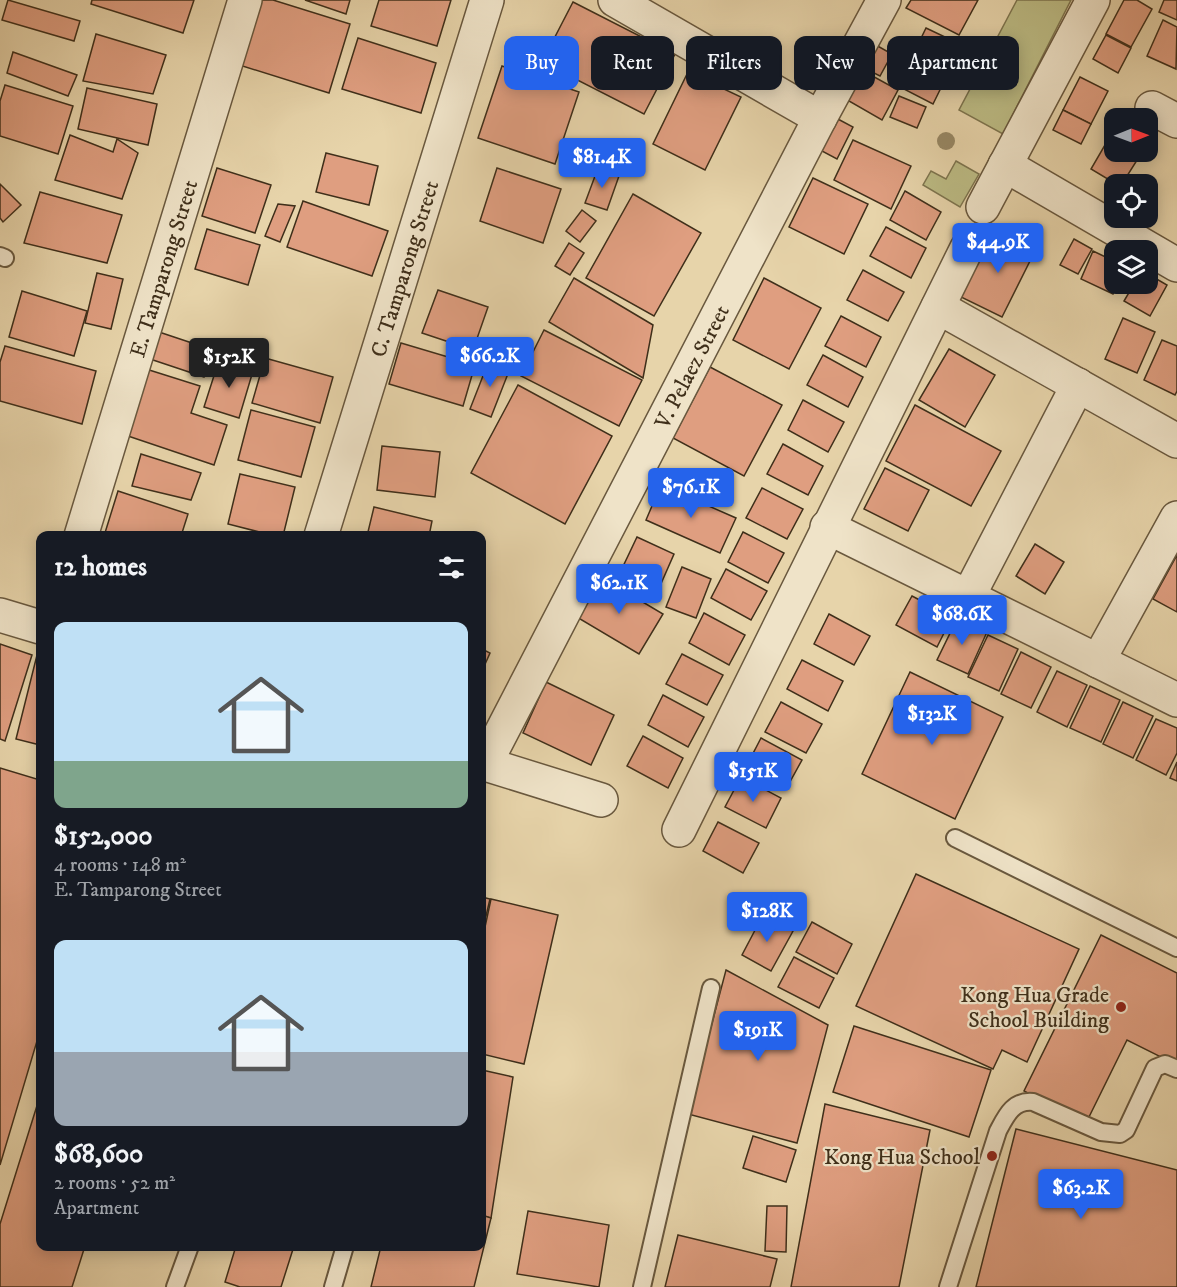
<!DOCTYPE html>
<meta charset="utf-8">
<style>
:root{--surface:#171b24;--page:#20242c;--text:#f1f3f6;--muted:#9ea1a6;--accent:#2563eb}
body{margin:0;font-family:"IM FELL DW Pica",serif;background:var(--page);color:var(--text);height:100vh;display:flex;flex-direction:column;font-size:22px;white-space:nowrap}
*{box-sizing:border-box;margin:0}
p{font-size:20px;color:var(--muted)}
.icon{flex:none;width:33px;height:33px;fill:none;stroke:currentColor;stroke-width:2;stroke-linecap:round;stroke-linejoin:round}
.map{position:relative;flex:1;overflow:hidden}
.side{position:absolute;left:36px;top:531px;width:450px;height:720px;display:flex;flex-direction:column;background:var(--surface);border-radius:12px;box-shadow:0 3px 15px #0003}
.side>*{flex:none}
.banner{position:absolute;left:504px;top:36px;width:570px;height:54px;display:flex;gap:12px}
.needle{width:39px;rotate:89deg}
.buttons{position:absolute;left:1104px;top:108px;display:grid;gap:12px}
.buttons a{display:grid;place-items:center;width:54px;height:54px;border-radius:12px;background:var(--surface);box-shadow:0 3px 15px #0003;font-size:30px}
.price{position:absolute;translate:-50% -51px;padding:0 14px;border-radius:6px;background:var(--accent);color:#fff;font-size:20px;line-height:39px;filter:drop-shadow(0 2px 3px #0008)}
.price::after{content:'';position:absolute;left:50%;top:36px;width:18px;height:14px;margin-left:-9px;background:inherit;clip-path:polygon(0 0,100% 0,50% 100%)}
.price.on{background:#222;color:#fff}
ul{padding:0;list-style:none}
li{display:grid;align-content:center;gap:12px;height:318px;padding:0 18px}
li span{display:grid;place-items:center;height:186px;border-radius:12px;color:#555}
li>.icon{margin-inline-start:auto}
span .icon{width:108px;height:108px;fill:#fffc;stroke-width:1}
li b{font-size:26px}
h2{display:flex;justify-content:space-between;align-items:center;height:72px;padding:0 18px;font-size:26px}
.tag{padding:0 21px;border-radius:12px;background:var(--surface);box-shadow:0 3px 15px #0003;font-size:21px;line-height:54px}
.tag.on{background:var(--accent);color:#fff}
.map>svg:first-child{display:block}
.green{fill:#bcbb84;stroke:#7e754f;stroke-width:1.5}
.building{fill:#df9e80;stroke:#3f2f1a;stroke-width:1.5}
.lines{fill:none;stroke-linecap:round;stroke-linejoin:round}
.service-casing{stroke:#69583e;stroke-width:20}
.minor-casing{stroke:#69583e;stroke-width:36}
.service{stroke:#efe3c8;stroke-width:16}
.minor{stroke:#efe3c8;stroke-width:33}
.tree{fill:#988966}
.poi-dot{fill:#8f2418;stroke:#efe3c8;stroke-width:2}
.labels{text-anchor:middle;stroke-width:4.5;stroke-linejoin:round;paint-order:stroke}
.street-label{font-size:22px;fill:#3f2f1a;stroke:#efe3c8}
.poi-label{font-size:22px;fill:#3f2f1a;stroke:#efe3c8;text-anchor:end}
</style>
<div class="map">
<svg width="1177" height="1287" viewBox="0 0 1177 1287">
<rect width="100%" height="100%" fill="#e7d4aa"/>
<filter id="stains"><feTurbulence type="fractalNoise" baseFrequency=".00333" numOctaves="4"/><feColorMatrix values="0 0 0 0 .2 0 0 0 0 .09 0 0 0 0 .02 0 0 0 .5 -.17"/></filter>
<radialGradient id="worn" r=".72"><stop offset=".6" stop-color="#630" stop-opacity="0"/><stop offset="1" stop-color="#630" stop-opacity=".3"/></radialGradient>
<g class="green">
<path d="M1017 0H1071L1003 134 959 110Z"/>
<path d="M956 161 979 174 960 207 923 185 931 171 946 179Z"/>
</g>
<g class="building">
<path d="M8 0 80 21 74 41 2 20Z"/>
<path d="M92 0H194L183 33 91 4Z"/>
<path d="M253 0H273L350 24 329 93 233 63Z"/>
<path d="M305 0H350L346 14Z"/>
<path d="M379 0H451L437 46 371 26Z"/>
<path d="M911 0H978L959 35 906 8Z"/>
<path d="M1124 0H1137L1152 9 1131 47 1106 34Z"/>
<path d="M1164 0H1177V20L1159 12Z"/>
<path d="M573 2 675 54 644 114 542 62Z"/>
<path d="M1163 20 1177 27 1176 69 1147 56Z"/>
<path d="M926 28 962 45 933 104 898 86Z"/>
<path d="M96 34 166 55 153 94 83 81Z"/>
<path d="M1106 35 1131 48 1118 73 1093 59Z"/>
<path d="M358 38 436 63 421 113 342 89Z"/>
<path d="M874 44 892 54 880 76 862 67Z"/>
<path d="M13 52 77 75 68 96 7 73Z"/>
<path d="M502 66 579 92 555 164 478 138Z"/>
<path d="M858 68 898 90 882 120 842 97Z"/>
<path d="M688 72 741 97 705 170 653 144Z"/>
<path d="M1080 77 1108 91 1091 124 1063 110Z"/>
<path d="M5 85 73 106 58 154 0 136V101Z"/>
<path d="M87 88 157 104 148 145 78 129Z"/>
<path d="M899 96 926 107 917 128 890 117Z"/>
<path d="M1063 110 1091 124 1081 144 1053 130Z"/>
<path d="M836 118 853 127 837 159 820 150Z"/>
<path d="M70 135 113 152 117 139 138 153 122 199 55 180Z"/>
<path d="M1109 138 1114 141V152H1131L1139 157 1122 184H1116L1091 169Z"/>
<path d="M853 140 911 166 891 209 834 180Z"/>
<path d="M326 153 378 166 369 205 316 192Z"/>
<path d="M217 168 271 185 255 233 202 216Z"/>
<path d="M497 168 561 189 543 243 480 221Z"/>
<path d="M598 168 619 176 607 210 585 203Z"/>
<path d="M813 178 868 204 844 254 789 227Z"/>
<path d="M0 184 21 205 3 222 0 218Z"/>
<path d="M905 191 941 212 926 240 890 220Z"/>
<path d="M40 192 122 215 107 263 24 243Z"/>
<path d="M633 194 701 233 654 316 586 278Z"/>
<path d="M303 201 388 231 372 276 287 247Z"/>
<path d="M278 204 295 206 280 242 265 236Z"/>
<path d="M582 210 596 221 580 242 566 231Z"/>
<path d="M886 227 926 248 911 278 870 256Z"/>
<path d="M207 229 260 245 248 285 195 269Z"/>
<path d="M993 230 1035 251 1002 317 961 297Z"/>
<path d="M1074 239 1092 249 1078 274 1060 265Z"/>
<path d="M569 243 584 253 570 275 555 266Z"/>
<path d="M1093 251 1114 261V284H1118L1113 294 1081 279Z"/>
<path d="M863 270 904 292 888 321 847 300Z"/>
<path d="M97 273 123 279 111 329 85 323Z"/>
<path d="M1148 274 1167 285 1150 316 1124 301 1134 284H1148Z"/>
<path d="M574 278 653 325 643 378 549 322Z"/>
<path d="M764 278 821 308 789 369 733 340Z"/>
<path d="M438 290 488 307 473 350 422 333Z"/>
<path d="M22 291 87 311 74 356 9 337Z"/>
<path d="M841 316 881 337 866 367 825 346Z"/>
<path d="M1123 318 1155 332 1137 373 1105 359Z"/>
<path d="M544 330 642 380 619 426 521 376Z"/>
<path d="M156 331 213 350 204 377 147 358Z"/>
<path d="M1162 340 1177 346V391L1175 395 1144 380Z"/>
<path d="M401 343 475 365 463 406 389 384Z"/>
<path d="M5 346 96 371 82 424 0 401V362Z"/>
<path d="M949 349 995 375 965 427 919 400Z"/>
<path d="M823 355 863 377 848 407 807 385Z"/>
<path d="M265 358 333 377 320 423 252 403Z"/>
<path d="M490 358 511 366 491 417 470 409Z"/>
<path d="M219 360 253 371 239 418 204 407Z"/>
<path d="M710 367 782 405 744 476 673 438Z"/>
<path d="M146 369 200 386 191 413 227 425 214 465 125 435Z"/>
<path d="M518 385 612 436 565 524 471 473Z"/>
<path d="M803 400 844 422 828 452 788 430Z"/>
<path d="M915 405 1001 451 971 506 886 461Z"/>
<path d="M251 410 315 427 301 477 238 460Z"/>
<path d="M783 444 823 466 808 495 767 474Z"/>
<path d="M382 446 440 452 435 497 377 490Z"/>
<path d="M141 454 201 473 191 500 132 486Z"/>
<path d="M885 468 929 490 908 531 864 509Z"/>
<path d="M240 474 295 487 283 536H275L228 524Z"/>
<path d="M661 485 736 518 720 553 646 520Z"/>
<path d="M762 488 803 509 787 539 746 518Z"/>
<path d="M118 491 188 514 181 536H104Z"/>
<path d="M374 507 432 521 429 536H367Z"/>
<path d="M743 532 784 553 768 583 728 562Z"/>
<path d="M637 537 674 554 656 595 618 577Z"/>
<path d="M1035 544 1064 562 1045 594 1016 576Z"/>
<path d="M1177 555V612L1153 599Z"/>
<path d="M682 567 711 579 696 618 666 607Z"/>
<path d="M726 569 767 591 751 620 711 598Z"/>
<path d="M599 576 663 614 639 654 575 616Z"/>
<path d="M912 596 952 617 937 647 896 625Z"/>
<path d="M704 613 745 635 729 665 689 643Z"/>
<path d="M829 614 870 636 854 665 814 644Z"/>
<path d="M957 619 987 632 968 674 937 660Z"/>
<path d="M988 635 1018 649 999 691 968 677Z"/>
<path d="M0 644 32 655 5 741 0 739Z"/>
<path d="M482 649 490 653 482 671Z"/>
<path d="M38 651 40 652V745L16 739Z"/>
<path d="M1021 652 1051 667 1031 708 1001 694Z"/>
<path d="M682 654 723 675 707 705 666 684Z"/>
<path d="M802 660 843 681 828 711 787 689Z"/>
<path d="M1057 671 1087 685 1067 727 1037 712Z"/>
<path d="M910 672 1003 717 955 819 862 774Z"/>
<path d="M546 682 614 715 591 765 523 733Z"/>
<path d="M1090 686 1120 700 1101 742 1070 728Z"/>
<path d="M663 695 704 717 688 747 648 725Z"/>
<path d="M781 702 822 724 806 753 765 732Z"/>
<path d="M1123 702 1153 716 1133 758 1103 744Z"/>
<path d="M1156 719 1177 728V753L1166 775 1136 760Z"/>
<path d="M643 736 683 758 668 788 627 766Z"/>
<path d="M761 738 802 760 786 789 746 767Z"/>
<path d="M1177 762V781L1170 778Z"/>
<path d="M0 768 40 780V1031L0 1165Z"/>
<path d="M741 777 781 798 766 828 725 807Z"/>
<path d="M718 822 759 843 743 873 703 851Z"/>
<path d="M916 874 1079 949 1027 1062 1002 1050 993 1069 856 1006Z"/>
<path d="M482 897 490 899 482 933Z"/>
<path d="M491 899 558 915 524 1064 482 1054V941Z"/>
<path d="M763 915 793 931 771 971 742 955Z"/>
<path d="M812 922 852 944 837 974 796 952Z"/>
<path d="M1101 935 1177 973V1065L1127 1040 1086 1123 1024 1091Z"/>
<path d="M794 957 834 978 819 1008 778 987Z"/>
<path d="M726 970 828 1025 797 1143 688 1114Z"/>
<path d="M854 1026 991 1070 969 1137 833 1092Z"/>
<path d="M482 1070 513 1077 491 1218 482 1216Z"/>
<path d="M40 1096V1246H85L72 1287H0V1224Z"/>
<path d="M825 1104 930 1130 899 1287H791Z"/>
<path d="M1016 1129 1177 1170V1287H976Z"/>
<path d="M753 1136 796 1150 786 1182 743 1168Z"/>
<path d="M767 1206H787L786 1252 765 1251Z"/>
<path d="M528 1211 609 1225 599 1287 517 1274Z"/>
<path d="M482 1215 491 1218 474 1287H371L381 1246H482Z"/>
<path d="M678 1235 777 1259 770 1287H665Z"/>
<path d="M236 1246H294L281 1287H240L225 1282Z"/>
</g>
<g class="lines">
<defs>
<g id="service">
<path d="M0 256 5 258"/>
<path d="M955 838 1177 948"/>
<path d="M175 1287 190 1246"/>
<path d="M333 1287 345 1246"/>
<path d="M642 1287 711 988"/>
<path d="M948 1287 998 1131C1006 1116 1013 1100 1033 1102L1101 1132 1120 1134 1126 1130 1155 1068 1165 1064 1177 1069"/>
</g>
<g id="minor">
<path d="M615 0 820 118"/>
<path d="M1152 108 1177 121"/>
<path d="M1005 165 1177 265"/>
<path d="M983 207 1093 0"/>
<path d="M938 307 1177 441"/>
<path d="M827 527 1177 700"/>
<path id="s1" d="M81 536 245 0"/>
<path id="s2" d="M321 536 487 0"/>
<path d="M968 597 1078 385"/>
<path d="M0 615 40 627"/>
<path d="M1098 661 1177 518"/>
<path d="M482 763 601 800"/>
<path id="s3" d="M485 764 820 118 884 0"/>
<path d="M679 830 967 248"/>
</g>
</defs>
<use href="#service" class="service-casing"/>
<use href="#minor" class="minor-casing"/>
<use href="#service" class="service"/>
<use href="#minor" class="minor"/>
</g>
<circle class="tree" cx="946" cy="141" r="9"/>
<g class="poi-dot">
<circle cx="1121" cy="1007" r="6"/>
<circle cx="992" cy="1156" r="6"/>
</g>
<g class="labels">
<g class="street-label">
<text dy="8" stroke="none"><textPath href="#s1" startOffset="280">E. Tamparong Street</textPath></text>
<text dy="8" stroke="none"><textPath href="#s2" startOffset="280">C. Tamparong Street</textPath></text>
<text dy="8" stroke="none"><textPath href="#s3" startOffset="448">V. Pelaez Street</textPath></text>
</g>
<g class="poi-label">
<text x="1109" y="1002">Kong Hua Grade<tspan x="1109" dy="25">School Building</tspan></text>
<text x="980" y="1164">Kong Hua School</text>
</g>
</g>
<rect width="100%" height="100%" filter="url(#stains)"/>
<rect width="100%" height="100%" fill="url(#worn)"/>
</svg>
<div class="buttons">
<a><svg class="needle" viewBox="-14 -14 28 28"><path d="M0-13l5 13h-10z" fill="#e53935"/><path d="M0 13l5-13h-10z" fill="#9ea1a6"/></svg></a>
<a><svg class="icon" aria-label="locate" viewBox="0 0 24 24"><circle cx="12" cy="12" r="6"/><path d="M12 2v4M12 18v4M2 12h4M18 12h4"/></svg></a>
<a><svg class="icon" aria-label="layers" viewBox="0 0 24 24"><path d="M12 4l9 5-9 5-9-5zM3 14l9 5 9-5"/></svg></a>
</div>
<b class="price" style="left:602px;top:189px">$81.4K</b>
<b class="price" style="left:998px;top:274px">$44.9K</b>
<b class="price" style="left:490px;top:388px">$66.2K</b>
<b class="price on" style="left:229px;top:389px">$152K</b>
<b class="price" style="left:691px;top:519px">$76.1K</b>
<b class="price" style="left:619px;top:615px">$62.1K</b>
<b class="price" style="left:962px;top:646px">$68.6K</b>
<b class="price" style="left:932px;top:746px">$132K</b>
<b class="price" style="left:753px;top:803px">$151K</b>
<b class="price" style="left:767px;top:943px">$128K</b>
<b class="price" style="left:758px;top:1062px">$191K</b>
<b class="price" style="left:1081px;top:1220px">$63.2K</b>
<div class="banner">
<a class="tag on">Buy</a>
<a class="tag">Rent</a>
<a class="tag">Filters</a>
<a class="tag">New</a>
<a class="tag">Apartment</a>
</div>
<section class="side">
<h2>12 homes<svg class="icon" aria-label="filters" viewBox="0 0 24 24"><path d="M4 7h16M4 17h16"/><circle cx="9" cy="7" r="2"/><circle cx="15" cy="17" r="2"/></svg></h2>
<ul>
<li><span style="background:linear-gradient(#bfe0f5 75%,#7fa58c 0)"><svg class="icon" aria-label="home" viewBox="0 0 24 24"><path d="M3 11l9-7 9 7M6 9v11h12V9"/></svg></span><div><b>$152,000</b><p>4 rooms · 148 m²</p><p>E. Tamparong Street</p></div></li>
<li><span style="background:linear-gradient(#bfe0f5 60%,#9aa5b1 0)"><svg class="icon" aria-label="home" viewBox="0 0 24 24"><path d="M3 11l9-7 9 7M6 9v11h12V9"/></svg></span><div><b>$68,600</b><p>2 rooms · 52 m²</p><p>Apartment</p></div></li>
</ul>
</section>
</div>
